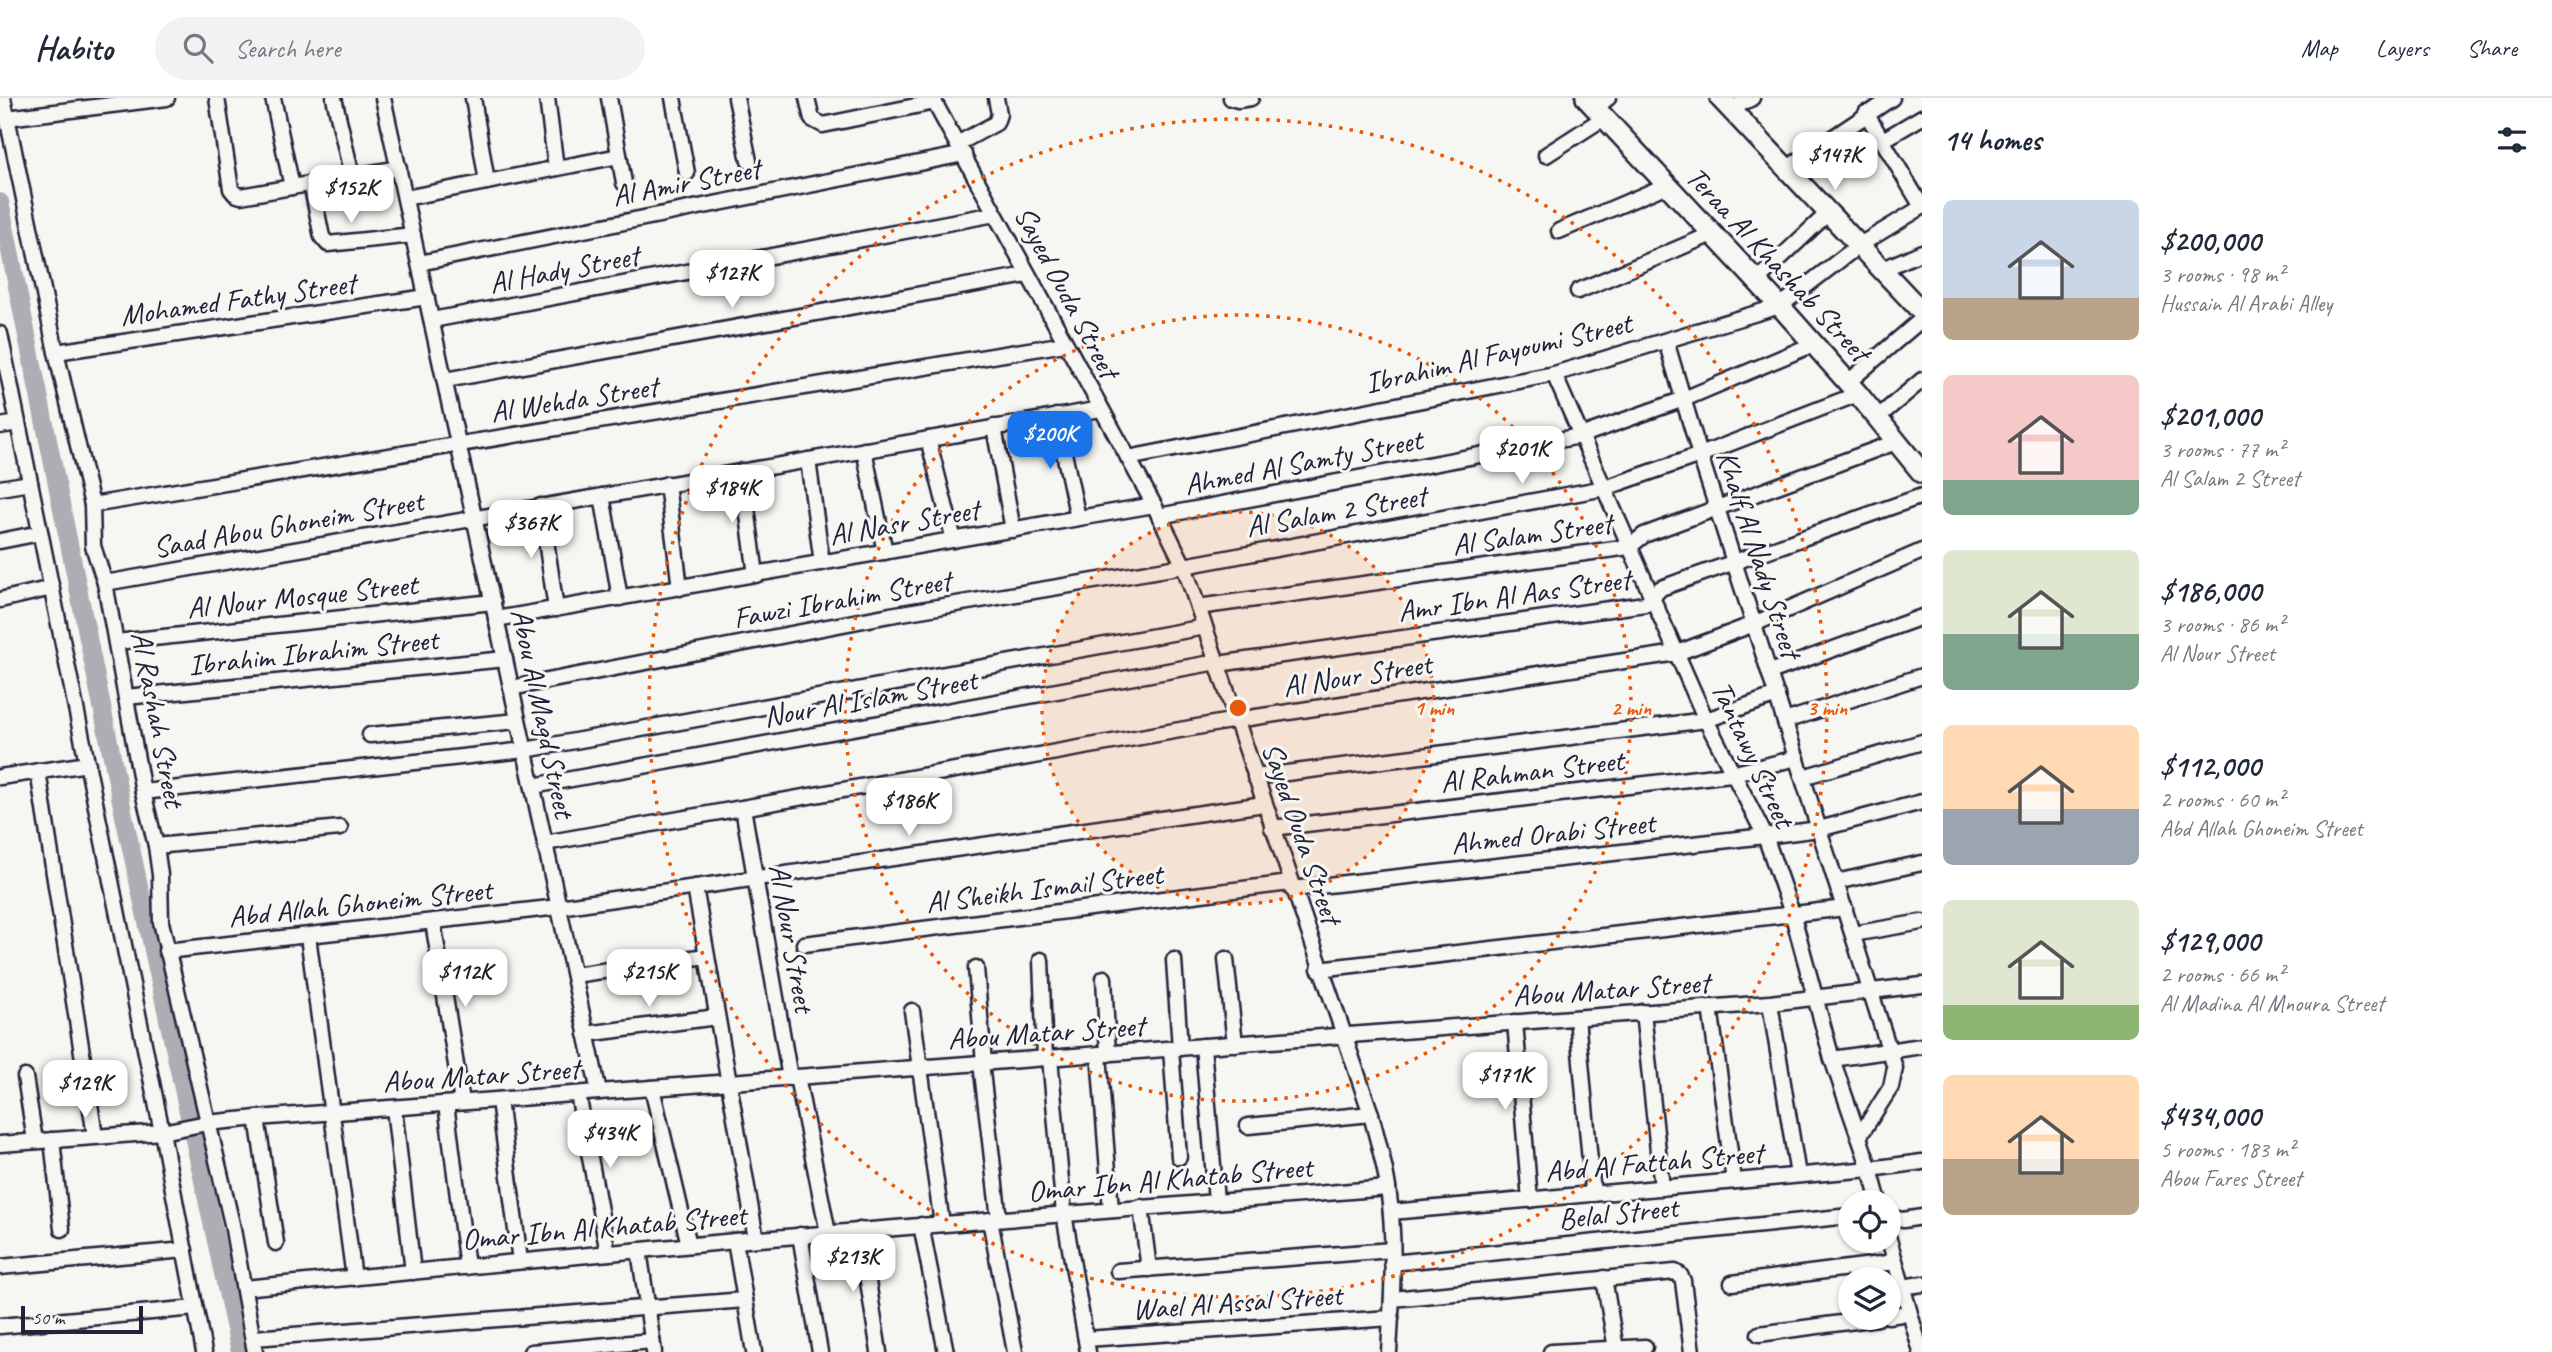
<!DOCTYPE html>
<meta charset="utf-8">
<style>
:root{--surface:#fff;--page:#f2f2f3;--text:#1f2937;--muted:#747a83;--line:#e0e1e3;--accent:#1a73e8}
body{margin:0;font-family:Caveat,sans-serif;background:var(--page);color:var(--text);height:100vh;display:flex;flex-direction:column;font-size:26px;white-space:nowrap}
*{box-sizing:border-box;margin:0}
p{font-size:23px;color:var(--muted)}
.icon{flex:none;width:38px;height:38px;fill:none;stroke:currentColor;stroke-width:2;stroke-linecap:round;stroke-linejoin:round}
.map{position:relative;flex:1;overflow:hidden}
.side{display:flex;flex-direction:column;background:var(--surface);width:630px}
.side>*{flex:none}
.fabs{position:absolute;left:1838px;top:1092px;display:grid;gap:14px}
.fabs a{display:grid;place-items:center;width:63px;height:63px;border-radius:50%;background:var(--surface);box-shadow:0 2px 5px #0004;font-size:35px}
.scale{position:absolute;left:21px;bottom:18px;width:122px;box-sizing:border-box;padding-left:7px;border:4px solid #22223b;border-top:0;font-size:19px;line-height:24px;white-space:nowrap;color:#22223b;-webkit-text-stroke:5px #f6f6f2;paint-order:stroke}
.price{position:absolute;translate:-50% -60px;padding:0 16px;border-radius:14px;background:#fff;color:#222;font-size:23px;line-height:46px;filter:drop-shadow(0 2px 4px #0008)}
.price::after{content:'';position:absolute;left:50%;top:42px;width:21px;height:16px;margin-left:-10px;background:inherit;clip-path:polygon(0 0,100% 0,50% 100%)}
.price.on{background:var(--accent);color:#fff}
ul{padding:0;list-style:none}
li{display:flex;align-items:center;gap:21px;height:175px;padding:0 21px}
li span{display:grid;place-items:center;flex:none;width:196px;height:140px;border-radius:10px;color:#555}
li>.icon{margin-inline-start:auto}
span .icon{width:84px;height:84px;fill:#fffc;stroke-width:1}
li b{font-size:30px}
h2{display:flex;justify-content:space-between;align-items:center;height:84px;padding:0 21px;font-size:30px}
header{display:flex;align-items:center;gap:42px;box-sizing:border-box;height:98px;padding:0 35px;background:var(--surface);border-bottom:2px solid var(--line)}
header strong{font-size:33px}
nav{display:flex;gap:38px;margin-inline-start:auto;font-size:24px}
.search{width:490px;height:63px;background:var(--page);display:flex;align-items:center;gap:18px;box-sizing:border-box;padding:0 24px;border-radius:38px;color:var(--muted);font-size:26px}
main{display:flex;flex:1;min-height:0}
.map>svg:first-child{display:block}
.lines{fill:none;stroke-linecap:round;stroke-linejoin:round}
.canal{stroke:#adadb3;stroke-width:18}
.street-casing{stroke:#22223b;stroke-width:19}
.secondary-casing{stroke:#22223b;stroke-width:24}
.street{stroke:#f6f6f2;stroke-width:14}
.secondary{stroke:#f6f6f2;stroke-width:19}
.ring{fill:none;stroke:#e8590c;stroke-width:3.5;stroke-dasharray:3.5 7}
.labels{text-anchor:middle;stroke-width:6;stroke-linejoin:round;paint-order:stroke}
.street-label{font-size:30px;fill:#22223b;stroke:#f6f6f2}
.centre{fill:#e8590c;stroke:#f6f6f2;stroke-width:3.5}
.ring-label{font-size:21px;text-anchor:middle;font-weight:bold;fill:#e8590c;stroke:#f6f6f2;stroke-width:6;stroke-linejoin:round;paint-order:stroke}
</style>
<header>
<strong>Habito</strong>
<div class="search"><svg class="icon" aria-label="search" viewBox="0 0 24 24"><circle cx="10" cy="10" r="6"/><path d="M15 15l6 6"/></svg>Search here</div>
<nav><a>Map</a><a>Layers</a><a>Share</a></nav>
</header>
<main>
<div class="map">
<svg width="1922" height="1254" viewBox="0 0 1922 1254">
<rect width="100%" height="100%" fill="#f6f6f2"/>
<filter id="ink" filterUnits="userSpaceOnUse"><feTurbulence type="fractalNoise" baseFrequency=".0143" numOctaves="2"/><feDisplacementMap in="SourceGraphic" scale="14" xChannelSelector="R" yChannelSelector="G"/><feConvolveMatrix kernelMatrix="1 2 1 2 8 2 1 2 1" color-interpolation-filters="sRGB"/></filter>
<g filter="url(#ink)">
<g class="lines">
<path class="canal" d="M0 104 124 718 240 1254"/>
<defs>
<g id="street">
<path d="M3 0 56 254 92 407 93 448 105 485 143 694 156 748 160 777 161 824 232 1126 255 1254"/>
<path d="M217 0 231 91 235 96 241 98 399 70"/>
<path d="M273 0 292 89"/>
<path d="M334 0 352 78"/>
<path d="M383 0 599 994"/>
<path d="M473 0 487 84"/>
<path d="M547 0 556 70"/>
<path d="M609 0 624 85"/>
<path d="M673 0 687 75"/>
<path d="M736 0 749 63"/>
<path d="M807 0 812 21 823 27 935 4"/>
<path d="M932 0 1154 407 1184 468 1371 1016C1377 1041 1385 1066 1388 1090 1396 1144 1392 1201 1389 1254"/>
<path d="M1231 0 1238 2 1251 0"/>
<path d="M1595 10 1608 0"/>
<path d="M1731 11 1752 0"/>
<path d="M1866 15 1922 109"/>
<path d="M7 20 167 0"/>
<path d="M1883 42 1922 19"/>
<path d="M959 45 996 25 999 16 996 0"/>
<path d="M1546 57 1602 21"/>
<path d="M1786 71 1892 0"/>
<path d="M311 85 322 139 328 146 413 137"/>
<path d="M405 100 619 58"/>
<path d="M1559 133 1665 88"/>
<path d="M419 165 964 56"/>
<path d="M1881 172 1922 154"/>
<path d="M1757 182 1827 116"/>
<path d="M1578 193 1712 136"/>
<path d="M432 222 995 116"/>
<path d="M0 236 162 1034 204 1254"/>
<path d="M1666 243 1700 357 1895 970 1891 989 1859 1039"/>
<path d="M56 254 427 199"/>
<path d="M1554 276 1706 622 1765 738 1793 818 1832 961 1870 1071 1879 1104"/>
<path d="M445 282 1027 177"/>
<path d="M1847 285 1922 221"/>
<path d="M1056 318 1078 420"/>
<path d="M1877 320 1922 282"/>
<path d="M0 328 18 325"/>
<path d="M994 329 1013 432"/>
<path d="M928 341 954 442"/>
<path d="M864 352 885 454"/>
<path d="M1128 360 1554 276 1780 208 1858 148 1922 109"/>
<path d="M808 362 822 465"/>
<path d="M742 373 756 477"/>
<path d="M667 386 680 490"/>
<path d="M0 390 30 385"/>
<path d="M602 398 620 500"/>
<path d="M92 407 1065 246"/>
<path d="M541 408 556 511"/>
<path d="M1159 418 1580 338 1684 301 1814 246"/>
<path d="M0 443 40 435"/>
<path d="M105 485 1101 311"/>
<path d="M0 502 52 490"/>
<path d="M1198 509 1629 449 1644 437 1896 344"/>
<path d="M496 521 1154 407"/>
<path d="M116 544 493 504"/>
<path d="M1218 566 1645 506 1661 490 1922 398"/>
<path d="M1770 574 1922 519"/>
<path d="M511 590 890 517 1184 468 1605 390 1700 357 1858 296"/>
<path d="M126 599 505 561"/>
<path d="M1785 623 1922 578"/>
<path d="M370 637 518 623"/>
<path d="M38 673 95 1038"/>
<path d="M0 679 88 666"/>
<path d="M1255 679 1706 622 1777 597"/>
<path d="M1803 679 1922 644"/>
<path d="M533 688 1217 564"/>
<path d="M143 694 525 652 1205 529"/>
<path d="M743 710 790 980"/>
<path d="M1272 730 1731 676 1797 660"/>
<path d="M545 745 1236 622 1677 555 1754 526 1922 453"/>
<path d="M156 748 340 730"/>
<path d="M1836 784 1922 765"/>
<path d="M695 789 756 1141"/>
<path d="M1292 791 1765 738 1819 731 1922 704"/>
<path d="M433 824 462 1004"/>
<path d="M1853 836 1922 824"/>
<path d="M308 838 354 1180"/>
<path d="M804 846 1290 785"/>
<path d="M166 853 559 809 1264 706"/>
<path d="M1226 861 1235 946"/>
<path d="M1041 862 1045 960"/>
<path d="M1174 862 1180 950"/>
<path d="M976 870 984 965"/>
<path d="M1319 871 1845 810"/>
<path d="M574 877 706 858"/>
<path d="M1104 880 1108 956"/>
<path d="M1770 905 1798 1077"/>
<path d="M1710 909 1734 1083"/>
<path d="M912 913 942 1126"/>
<path d="M1643 914 1662 1090"/>
<path d="M1577 920 1593 1096"/>
<path d="M1515 924 1530 1102"/>
<path d="M586 936 717 919"/>
<path d="M1203 948 1216 1103"/>
<path d="M1171 951 1179 1059"/>
<path d="M1099 956 1111 1112"/>
<path d="M1050 960 1064 1116 1088 1254"/>
<path d="M1832 961 1922 948"/>
<path d="M981 965 999 1121"/>
<path d="M25 979 35 1043"/>
<path d="M797 979 828 1135"/>
<path d="M652 990 689 1147"/>
<path d="M578 996 608 1155"/>
<path d="M499 1002 520 1163"/>
<path d="M446 1006 467 1169"/>
<path d="M394 1010 413 1174"/>
<path d="M257 1020 276 1145"/>
<path d="M1248 1028 1371 1016"/>
<path d="M52 1042 62 1131"/>
<path d="M0 1046 162 1034 207 1025 257 1020 1770 905 1922 887"/>
<path d="M1141 1109 1149 1171"/>
<path d="M1391 1114 1870 1071 1922 1064"/>
<path d="M1888 1119 1903 1122 1922 1119"/>
<path d="M990 1122 1015 1254"/>
<path d="M921 1127 946 1254"/>
<path d="M860 1132 879 1254"/>
<path d="M800 1137 820 1254"/>
<path d="M1888 1138 1921 1254"/>
<path d="M735 1143 754 1254"/>
<path d="M639 1152 654 1254"/>
<path d="M1392 1165 1850 1118"/>
<path d="M0 1169 185 1152"/>
<path d="M1118 1173 1392 1152"/>
<path d="M1604 1180 1616 1251"/>
<path d="M1732 1185 1895 1164"/>
<path d="M1902 1189 1922 1186"/>
<path d="M244 1190 735 1143 1388 1090"/>
<path d="M1392 1201 1675 1174 1680 1177 1683 1183 1692 1254"/>
<path d="M1888 1218 1909 1215"/>
<path d="M0 1228 195 1210"/>
<path d="M1759 1236 1878 1220"/>
<path d="M254 1240 745 1202"/>
<path d="M1086 1241 1391 1220"/>
<path d="M531 1254 652 1243"/>
<path d="M1551 1254 1645 1249"/>
</g>
<g id="secondary">
<path d="M1586 0 1780 208 1858 296 1922 375"/>
<path d="M1720 0 1922 214"/>
</g>
</defs>
<use href="#street" class="street-casing"/>
<use href="#secondary" class="secondary-casing"/>
<use href="#street" class="street"/>
<use href="#secondary" class="secondary"/>
</g>
</g>
<circle cx="1238" cy="610" r="196" fill="#e8590c" fill-opacity=".12"/>
<g class="ring">
<circle cx="1238" cy="610" r="196"/>
<circle cx="1238" cy="610" r="393"/>
<circle cx="1238" cy="610" r="589"/>
</g>
<g class="labels">
<g class="street-label">
<text transform="translate(686 84) rotate(-11)" y="10">Al Amir Street</text>
<text transform="translate(1778 166) rotate(47)" y="10">Teraa Al Khashab Street</text>
<text transform="translate(564 171) rotate(-11)" y="10">Al Hady Street</text>
<text transform="translate(1067 194) rotate(62)" y="10">Sayed Ouda Street</text>
<text transform="translate(238 201) rotate(-8)" y="10">Mohamed Fathy Street</text>
<text transform="translate(1498 255) rotate(-13)" y="10">Ibrahim Al Fayoumi Street</text>
<text transform="translate(574 301) rotate(-9)" y="10">Al Wehda Street</text>
<text transform="translate(1303 364) rotate(-11)" y="10">Ahmed Al Samty Street</text>
<text transform="translate(1336 413) rotate(-10)" y="10">Al Salam 2 Street</text>
<text transform="translate(904 424) rotate(-10)" y="10">Al Nasr Street</text>
<text transform="translate(288 426) rotate(-10)" y="10">Saad Abou Ghoneim Street</text>
<text transform="translate(1532 436) rotate(-8)" y="10">Al Salam Street</text>
<text transform="translate(1759 456) rotate(72)" y="10">Khalf Al Nady Street</text>
<text transform="translate(1514 497) rotate(-8)" y="10">Amr Ibn Al Aas Street</text>
<text transform="translate(302 498) rotate(-6)" y="10">Al Nour Mosque Street</text>
<text transform="translate(842 501) rotate(-10)" y="10">Fawzi Ibrahim Street</text>
<text transform="translate(313 554) rotate(-6)" y="10">Ibrahim Ibrahim Street</text>
<text transform="translate(1357 577) rotate(-9)" y="10">Al Nour Street</text>
<text transform="translate(870 600) rotate(-10)" y="10">Nour Al Islam Street</text>
<text transform="translate(543 615) rotate(78)" y="10">Abou Al Magd Street</text>
<text transform="translate(158 621) rotate(79)" y="10">Al Rashah Street</text>
<text transform="translate(1753 656) rotate(65)" y="10">Tantawy Street</text>
<text transform="translate(1532 673) rotate(-7)" y="10">Al Rahman Street</text>
<text transform="translate(1302 735) rotate(71)" y="10">Sayed Ouda Street</text>
<text transform="translate(1553 735) rotate(-6)" y="10">Ahmed Orabi Street</text>
<text transform="translate(1044 790) rotate(-7)" y="10">Al Sheikh Ismail Street</text>
<text transform="translate(360 805) rotate(-6)" y="10">Abd Allah Ghoneim Street</text>
<text transform="translate(792 840) rotate(80)" y="10">Al Nour Street</text>
<text transform="translate(1611 891) rotate(-4)" y="10">Abou Matar Street</text>
<text transform="translate(1046 934) rotate(-4)" y="10">Abou Matar Street</text>
<text transform="translate(481 977) rotate(-4)" y="10">Abou Matar Street</text>
<text transform="translate(1654 1064) rotate(-5)" y="10">Abd Al Fattah Street</text>
<text transform="translate(1170 1081) rotate(-5)" y="10">Omar Ibn Al Khatab Street</text>
<text transform="translate(1618 1115) rotate(-6)" y="10">Belal Street</text>
<text transform="translate(604 1129) rotate(-5)" y="10">Omar Ibn Al Khatab Street</text>
<text transform="translate(1237 1204) rotate(-4)" y="10">Wael Al Assal Street</text>
</g>
</g>
<circle cx="1238" cy="610" r="10" class="centre"/>
<g class="ring-label">
<text x="1434" y="617">1 min</text>
<text x="1631" y="617">2 min</text>
<text x="1827" y="617">3 min</text>
</g>
</svg>
<div class="fabs">
<a><svg class="icon" aria-label="locate" viewBox="0 0 24 24"><circle cx="12" cy="12" r="6"/><path d="M12 2v4M12 18v4M2 12h4M18 12h4"/></svg></a>
<a><svg class="icon" aria-label="layers" viewBox="0 0 24 24"><path d="M12 4l9 5-9 5-9-5zM3 14l9 5 9-5"/></svg></a>
</div>
<div class="scale">50 m</div>
<b class="price" style="left:1835px;top:94px">$147K</b>
<b class="price" style="left:351px;top:127px">$152K</b>
<b class="price" style="left:732px;top:212px">$127K</b>
<b class="price on" style="left:1050px;top:373px">$200K</b>
<b class="price" style="left:1522px;top:388px">$201K</b>
<b class="price" style="left:732px;top:427px">$184K</b>
<b class="price" style="left:531px;top:462px">$367K</b>
<b class="price" style="left:909px;top:740px">$186K</b>
<b class="price" style="left:465px;top:911px">$112K</b>
<b class="price" style="left:649px;top:911px">$215K</b>
<b class="price" style="left:1505px;top:1014px">$171K</b>
<b class="price" style="left:85px;top:1022px">$129K</b>
<b class="price" style="left:610px;top:1072px">$434K</b>
<b class="price" style="left:853px;top:1196px">$213K</b>
</div>
<section class="side">
<h2>14 homes<svg class="icon" aria-label="filters" viewBox="0 0 24 24"><path d="M4 7h16M4 17h16"/><circle cx="9" cy="7" r="2"/><circle cx="15" cy="17" r="2"/></svg></h2>
<ul>
<li><span style="background:linear-gradient(#c9d6e8 70%,#b9a48a 0)"><svg class="icon" aria-label="home" viewBox="0 0 24 24"><path d="M3 11l9-7 9 7M6 9v11h12V9"/></svg></span><div><b>$200,000</b><p>3 rooms · 98 m²</p><p>Hussain Al Arabi Alley</p></div></li>
<li><span style="background:linear-gradient(#f6c9c9 75%,#7fa58c 0)"><svg class="icon" aria-label="home" viewBox="0 0 24 24"><path d="M3 11l9-7 9 7M6 9v11h12V9"/></svg></span><div><b>$201,000</b><p>3 rooms · 77 m²</p><p>Al Salam 2 Street</p></div></li>
<li><span style="background:linear-gradient(#dfe7d0 60%,#7fa58c 0)"><svg class="icon" aria-label="home" viewBox="0 0 24 24"><path d="M3 11l9-7 9 7M6 9v11h12V9"/></svg></span><div><b>$186,000</b><p>3 rooms · 86 m²</p><p>Al Nour Street</p></div></li>
<li><span style="background:linear-gradient(#ffd9b3 60%,#9aa5b1 0)"><svg class="icon" aria-label="home" viewBox="0 0 24 24"><path d="M3 11l9-7 9 7M6 9v11h12V9"/></svg></span><div><b>$112,000</b><p>2 rooms · 60 m²</p><p>Abd Allah Ghoneim Street</p></div></li>
<li><span style="background:linear-gradient(#dfe7d0 75%,#8fb573 0)"><svg class="icon" aria-label="home" viewBox="0 0 24 24"><path d="M3 11l9-7 9 7M6 9v11h12V9"/></svg></span><div><b>$129,000</b><p>2 rooms · 66 m²</p><p>Al Madina Al Mnoura Street</p></div></li>
<li><span style="background:linear-gradient(#ffd9b3 60%,#b9a48a 0)"><svg class="icon" aria-label="home" viewBox="0 0 24 24"><path d="M3 11l9-7 9 7M6 9v11h12V9"/></svg></span><div><b>$434,000</b><p>5 rooms · 183 m²</p><p>Abou Fares Street</p></div></li>
</ul>
</section>
</main>
